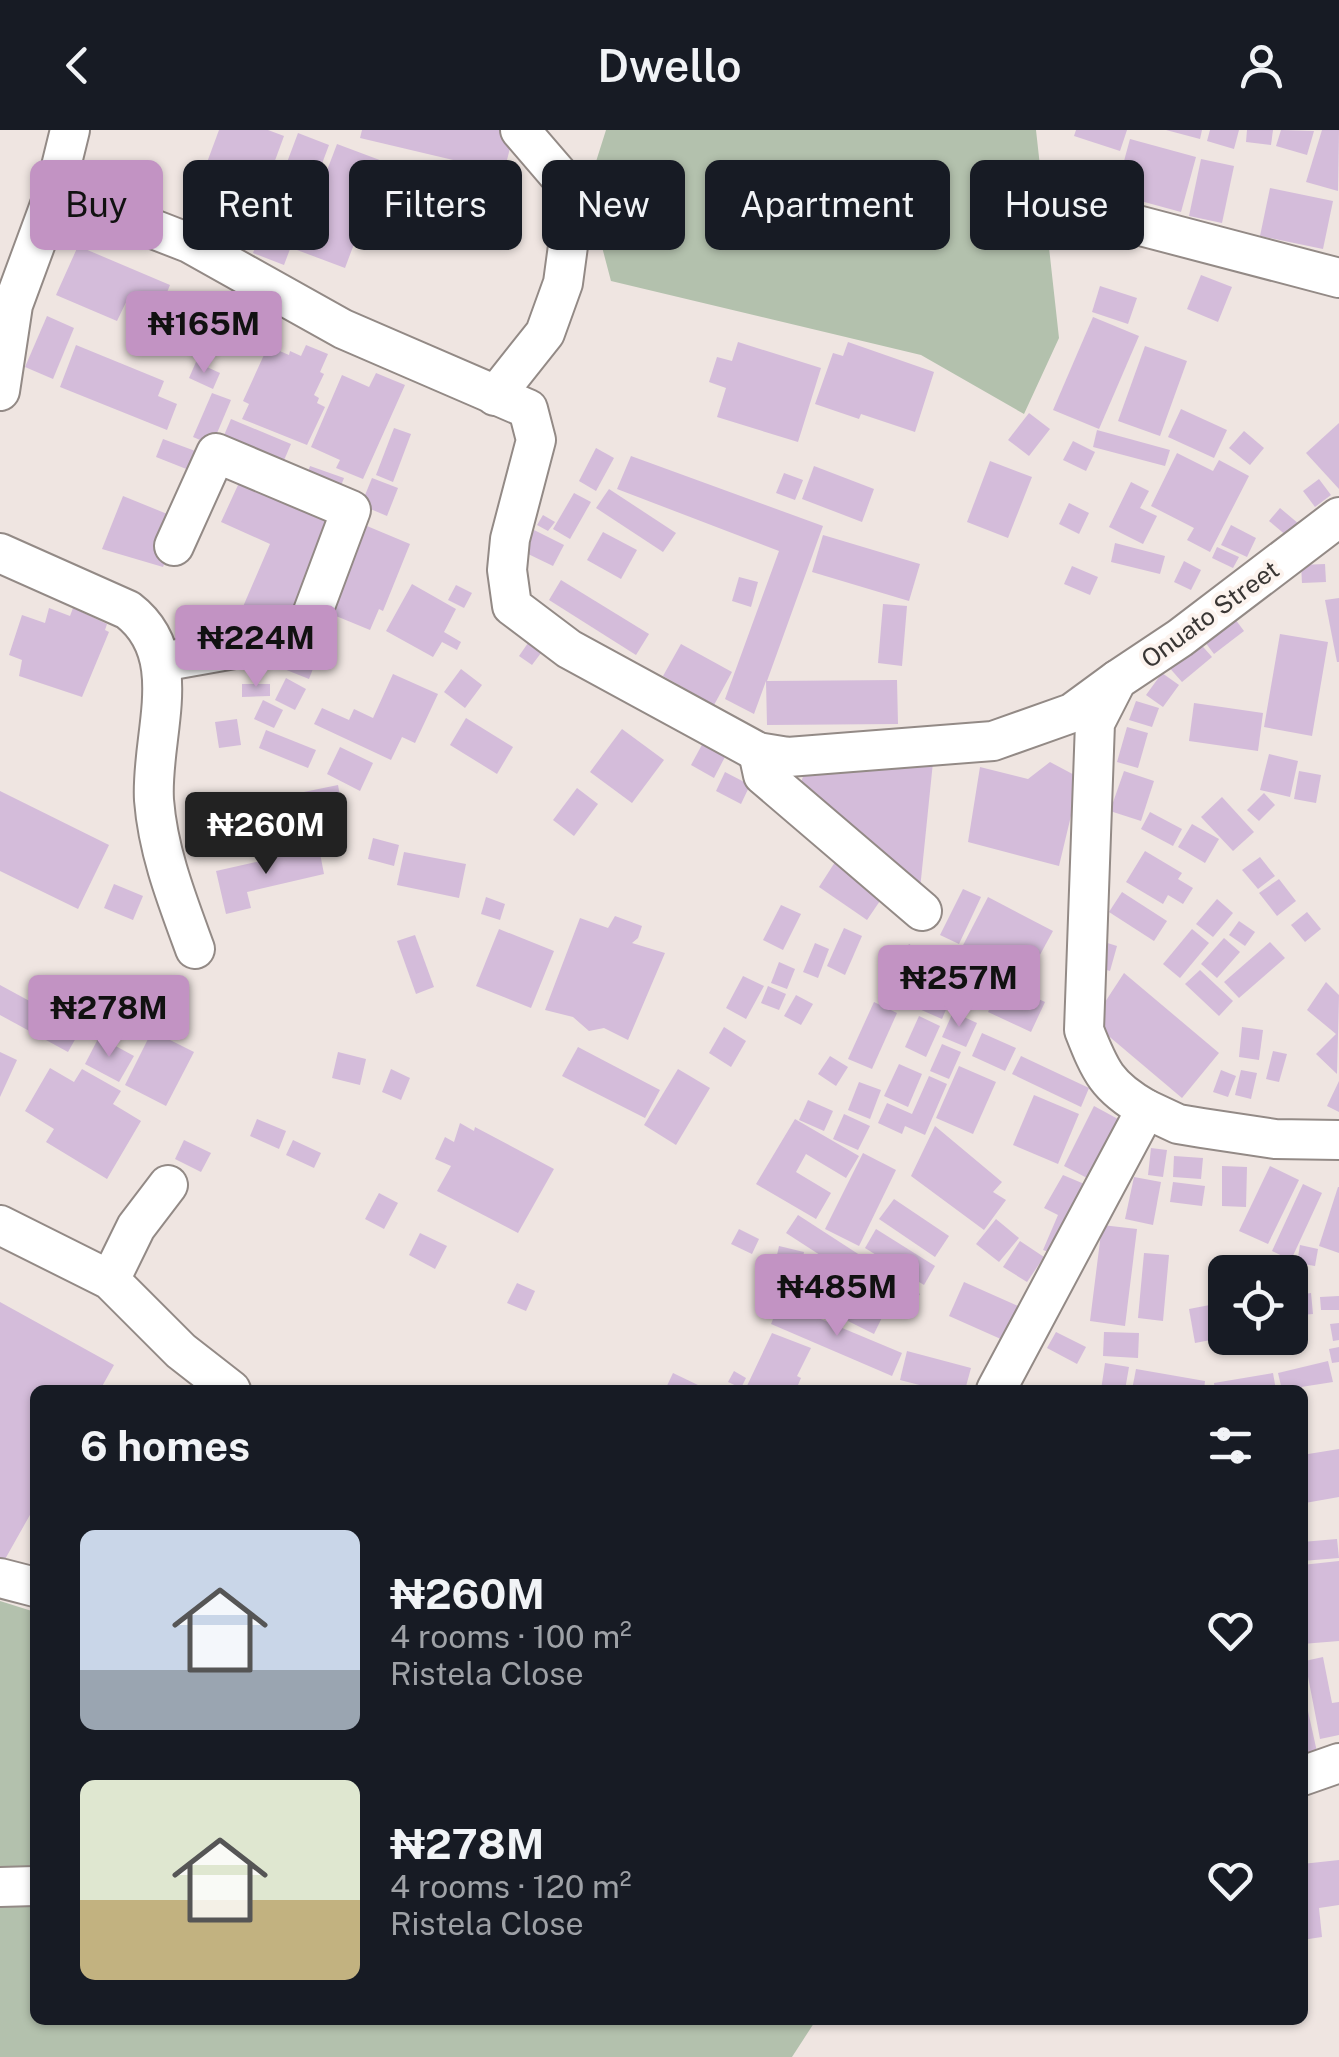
<!DOCTYPE html>
<meta charset="utf-8">
<style>
:root{--surface:#171b24;--page:#242831;--text:#f1f3f6;--muted:#9ea1a6;--accent:#c293c3}
body{margin:0;font-family:"Public Sans",sans-serif;background:var(--page);color:var(--text);height:100vh;display:flex;flex-direction:column;font-size:38px;white-space:nowrap}
*{box-sizing:border-box;margin:0}
p{font-size:32px;color:var(--muted)}
.icon{flex:none;width:55px;height:55px;fill:none;stroke:currentColor;stroke-width:2;stroke-linecap:round;stroke-linejoin:round}
.map{position:relative;flex:1;overflow:hidden}
.sheet{position:absolute;left:30px;top:1255px;width:1278px;height:640px;display:flex;flex-direction:column;background:var(--surface);border-radius:15px;box-shadow:0 2px 8px #0004}
.sheet>*{flex:none}
.banner{position:absolute;left:30px;top:30px;width:1280px;height:90px;display:flex;gap:20px}
.controls{position:absolute;left:1208px;top:1125px;display:grid;gap:20px}
.controls a{display:grid;place-items:center;width:100px;height:100px;border-radius:15px;background:var(--surface);box-shadow:0 2px 8px #0004;font-size:50px}
.price{position:absolute;translate:-50% -85px;padding:0 22px;border-radius:10px;background:var(--accent);color:#111;font-size:32px;line-height:65px;filter:drop-shadow(0 2px 5px #0008)}
.price::after{content:'';position:absolute;left:50%;top:60px;width:30px;height:22px;margin-left:-15px;background:inherit;clip-path:polygon(0 0,100% 0,50% 100%)}
.price.current{background:#222;color:#fff}
ul{padding:0;list-style:none}
li{display:flex;align-items:center;gap:30px;height:250px;padding:0 50px}
li span{display:grid;place-items:center;flex:none;width:280px;height:200px;border-radius:15px;color:#555}
li>.icon{margin-inline-start:auto}
span .icon{width:120px;height:120px;fill:#fffc;stroke-width:1}
li b{font-size:42px}
h2{display:flex;justify-content:space-between;align-items:center;height:120px;padding:0 50px;font-size:42px}
.pill{padding:0 35px;border-radius:15px;background:var(--surface);box-shadow:0 2px 8px #0004;font-size:35px;line-height:90px}
.pill.current{background:var(--accent);color:#111}
header{display:flex;justify-content:space-between;align-items:center;height:130px;padding:0 50px;background:var(--surface);font-size:45px;font-weight:600}
.map>svg:first-child{display:block}
.green{fill:#b3c1ad}
.building{fill:#d4bcda}
.lines{fill:none;stroke-linecap:round;stroke-linejoin:round}
.minor-casing{stroke:#938a86;stroke-width:42}
.minor{stroke:#fff;stroke-width:38}
.labels{text-anchor:middle;stroke-width:8;stroke-linejoin:round;paint-order:stroke}
.street-label{font-size:25px;fill:#3a3735;stroke:#fcf3ee}
</style>
<header><svg class="icon" aria-label="back" viewBox="0 0 24 24"><path d="M15 5l-7 7 7 7"/></svg>Dwello<svg class="icon" aria-label="person" viewBox="0 0 24 24"><circle cx="12" cy="8" r="4"/><path d="M4 21q1-7 8-7t8 7"/></svg></header>
<div class="map">
<svg width="1339" height="1927" viewBox="0 0 1339 1927">
<rect width="100%" height="100%" fill="#efe5e1"/>
<g class="green">
<path d="M606 0H1036L1059 208 1024 284 921 225 611 151 587 60Z"/>
<path d="M0 1471 35 1482V1890H816L792 1927H0Z"/>
</g>
<g class="building">
<path d="M219 0H268L284 6 258 77 199 54Z"/>
<path d="M362 0H505L514 2 504 42 360 8Z"/>
<path d="M1076 0H1127L1120 21 1074 6Z"/>
<path d="M1166 0H1202L1200 9Z"/>
<path d="M1210 0H1239L1234 19 1207 11Z"/>
<path d="M1247 0H1273L1271 15 1246 12Z"/>
<path d="M1281 0 1314 1 1307 25 1276 16Z"/>
<path d="M1322 0H1339L1338 61 1306 52Z"/>
<path d="M298 3 329 15 284 135 253 123Z"/>
<path d="M1130 9 1196 27 1181 82 1115 64Z"/>
<path d="M337 14 385 32 345 138 297 120Z"/>
<path d="M1201 29 1234 36 1222 93 1189 86Z"/>
<path d="M1081 31 1082 57H1055V32Z"/>
<path d="M1091 33 1112 39 1108 56 1086 50Z"/>
<path d="M1270 58 1333 71 1323 119 1260 106Z"/>
<path d="M78 116 170 155 159 182 128 168 117 191 56 165Z"/>
<path d="M1201 145 1232 157 1218 192 1187 179Z"/>
<path d="M1100 156 1137 168 1128 194 1092 182Z"/>
<path d="M206 167 273 197 263 219 196 189Z"/>
<path d="M47 186 74 198 53 249 25 237Z"/>
<path d="M1093 187 1139 206 1099 299 1053 280Z"/>
<path d="M191 197 208 206 200 223 183 214Z"/>
<path d="M738 212 821 238 798 312 717 287 726 258 709 252 717 227 732 231Z"/>
<path d="M848 212 934 242 915 302 861 284 859 289 815 274 833 223 843 226Z"/>
<path d="M76 215 164 251 158 266 177 274 167 300 60 257Z"/>
<path d="M306 215 328 224 320 242 324 244 314 265 319 268 317 273 325 277 307 315 242 289 249 274 243 271 268 216 289 225 290 221 301 226Z"/>
<path d="M1145 216 1187 231 1160 306 1118 291Z"/>
<path d="M196 232 220 243 213 259 189 248Z"/>
<path d="M376 243 405 255 363 349 336 338 340 330 311 317 342 245 369 257Z"/>
<path d="M212 263 231 270 212 315 193 307Z"/>
<path d="M1181 279 1227 300 1214 328 1168 307Z"/>
<path d="M1029 283 1050 299 1029 326 1008 310Z"/>
<path d="M231 289 291 314 278 344 219 317Z"/>
<path d="M1339 293V359L1306 323Z"/>
<path d="M394 298 411 304 393 352 376 345Z"/>
<path d="M1097 300 1170 320 1165 336 1093 317Z"/>
<path d="M1244 301 1264 318 1250 335 1229 318Z"/>
<path d="M163 309 206 325 199 344 156 327Z"/>
<path d="M1073 311 1095 322 1086 341 1063 330Z"/>
<path d="M596 318 614 328 596 361 579 351Z"/>
<path d="M1177 323 1213 341 1219 330 1249 346 1210 422 1187 410 1194 398 1151 376Z"/>
<path d="M631 326 823 396 767 551 897 550 898 594 767 595 766 551 754 584 725 569 779 421 617 359Z"/>
<path d="M990 331 1032 347 1008 408 967 392Z"/>
<path d="M310 336 344 348 337 366 304 354Z"/>
<path d="M814 336 874 359 862 392 802 369Z"/>
<path d="M244 342 344 382 293 501 242 479 270 414 221 392Z"/>
<path d="M784 343 803 350 795 370 776 363Z"/>
<path d="M372 348 398 358 387 386 361 375Z"/>
<path d="M1319 349 1331 365 1315 377 1303 361Z"/>
<path d="M1131 352 1149 361 1140 378 1157 386 1143 414 1109 397Z"/>
<path d="M609 359 676 403 663 422 596 378Z"/>
<path d="M574 363 591 372 570 409 553 399Z"/>
<path d="M123 366 182 390 163 437 102 419Z"/>
<path d="M1069 373 1089 383 1079 404 1059 394Z"/>
<path d="M1280 378 1299 394 1288 407 1269 391Z"/>
<path d="M543 385 555 392 548 401 537 395Z"/>
<path d="M355 391 410 414 383 481 379 479 370 500 319 479Z"/>
<path d="M1231 395 1256 408 1247 427 1221 415Z"/>
<path d="M534 400 564 415 553 436 524 422Z"/>
<path d="M603 402 637 420 621 449 587 430Z"/>
<path d="M823 405 920 434 909 471 812 442Z"/>
<path d="M1115 413 1165 426 1160 444 1111 432Z"/>
<path d="M1217 417 1239 427 1233 438 1212 428Z"/>
<path d="M1184 431 1201 440 1191 460 1174 452Z"/>
<path d="M1325 434 1326 452 1302 453 1301 435Z"/>
<path d="M1072 436 1098 447 1090 465 1064 454Z"/>
<path d="M739 447 758 452 751 477 732 471Z"/>
<path d="M561 450 649 504 636 525 549 470Z"/>
<path d="M412 454 456 479 444 502 461 512 457 520 442 512 433 527 386 501Z"/>
<path d="M456 455 472 463 464 478 448 470Z"/>
<path d="M1339 468V532H1337L1325 470Z"/>
<path d="M883 474 907 476 902 536 878 533Z"/>
<path d="M49 478 70 486 73 478 107 494 105 500 109 502 82 567 19 546 22 530 9 525 22 485 45 493Z"/>
<path d="M1232 485 1244 501 1214 524 1202 508Z"/>
<path d="M1280 504 1328 512 1312 606 1264 597Z"/>
<path d="M1197 510 1212 527 1182 552 1167 535Z"/>
<path d="M528 513 541 523 532 535 519 526Z"/>
<path d="M681 514 732 542 714 575 663 546Z"/>
<path d="M294 516 318 526 309 549 284 539Z"/>
<path d="M461 539 482 555 465 578 444 562Z"/>
<path d="M1162 543 1179 555 1163 577 1146 565Z"/>
<path d="M393 544 438 564 415 613 402 607 391 630 314 594 322 578 349 590 354 579 373 588Z"/>
<path d="M286 548 306 559 295 580 275 570Z"/>
<path d="M242 554H270V566L242 567Z"/>
<path d="M263 570 283 580 274 598 254 589Z"/>
<path d="M1136 571 1159 578 1152 597 1129 590Z"/>
<path d="M1194 573 1263 583 1258 621 1189 611Z"/>
<path d="M466 588 513 617 497 644 450 615Z"/>
<path d="M237 589 241 615 219 618 215 592Z"/>
<path d="M1127 597 1148 603 1138 638 1117 632Z"/>
<path d="M622 599 664 630 632 673 590 642Z"/>
<path d="M266 600 316 620 308 638 259 618Z"/>
<path d="M704 611 727 623 714 648 691 635Z"/>
<path d="M340 617 373 633 360 661 327 644Z"/>
<path d="M1269 624 1298 631 1290 667 1260 660Z"/>
<path d="M809 629 933 632 920 759 797 664Z"/>
<path d="M1050 632 1080 648 1059 736 968 712 980 637 1028 649Z"/>
<path d="M1124 641 1154 651 1141 691 1110 681Z"/>
<path d="M1299 641 1321 645 1316 673 1294 669Z"/>
<path d="M725 642 750 655 741 674 716 661Z"/>
<path d="M338 655 343 681 298 689 294 664Z"/>
<path d="M577 658 598 674 574 706 553 690Z"/>
<path d="M0 661 109 715 78 779 0 741Z"/>
<path d="M1264 663 1275 675 1259 691 1247 680Z"/>
<path d="M1222 667 1254 702 1233 721 1201 687Z"/>
<path d="M275 670 285 704 225 722 215 688Z"/>
<path d="M1150 682 1182 699 1173 716 1141 699Z"/>
<path d="M1192 694 1219 709 1205 733 1178 717Z"/>
<path d="M373 708 399 715 394 736 368 729Z"/>
<path d="M319 718 324 744 247 762 251 778 226 784 216 741Z"/>
<path d="M1145 721 1182 743 1178 749 1193 758 1183 774 1168 765 1163 774 1126 752Z"/>
<path d="M404 722 466 734 459 768 397 755Z"/>
<path d="M1260 727 1275 746 1258 759 1242 740Z"/>
<path d="M837 729 886 762 867 790 819 757Z"/>
<path d="M1279 749 1296 771 1277 786 1259 763Z"/>
<path d="M114 754 143 766 133 790 104 778Z"/>
<path d="M963 759 981 767 959 814 940 805Z"/>
<path d="M1122 762 1167 791 1154 811 1109 782Z"/>
<path d="M486 767 505 774 500 790 481 784Z"/>
<path d="M988 767 1053 801 1024 854 960 821Z"/>
<path d="M1217 769 1233 783 1213 807 1196 794Z"/>
<path d="M781 775 801 784 783 820 763 810Z"/>
<path d="M1307 782 1321 799 1305 812 1291 795Z"/>
<path d="M615 786 642 796 638 808 632 813 665 823 628 910 604 898 589 901 573 887 545 880 580 788 608 798Z"/>
<path d="M1239 791 1255 802 1245 816 1229 805Z"/>
<path d="M844 798 862 806 845 845 827 836Z"/>
<path d="M499 799 554 821 531 878 476 856Z"/>
<path d="M1192 799 1209 813 1180 848 1163 834Z"/>
<path d="M415 805 434 857 416 864 397 811Z"/>
<path d="M1224 808 1240 822 1217 848 1201 834Z"/>
<path d="M1101 811 1117 816 1110 841 1093 836Z"/>
<path d="M1270 812 1285 828 1239 868 1224 852Z"/>
<path d="M815 813 829 819 818 848 803 842Z"/>
<path d="M909 814 927 825 897 873 880 862Z"/>
<path d="M779 832 795 839 787 859 771 853Z"/>
<path d="M1200 840 1233 871 1219 886 1185 854Z"/>
<path d="M1124 843 1219 923 1182 968 1092 892Z"/>
<path d="M743 846 764 856 746 889 726 878Z"/>
<path d="M1002 852 1045 872 1031 902 988 882Z"/>
<path d="M1326 852 1339 865 1337 944 1316 924 1336 904 1307 880Z"/>
<path d="M0 855 81 899 68 922 0 885Z"/>
<path d="M768 856 786 864 779 880 761 873Z"/>
<path d="M916 861 948 875 942 889 910 875Z"/>
<path d="M796 865 813 874 801 895 784 886Z"/>
<path d="M874 872 897 883 872 939 848 929Z"/>
<path d="M953 882 977 893 966 917 942 907Z"/>
<path d="M919 886 940 896 926 927 905 917Z"/>
<path d="M724 897 746 911 731 937 709 923Z"/>
<path d="M1242 897 1263 900 1259 930 1239 927Z"/>
<path d="M152 901 194 922 166 976 125 955Z"/>
<path d="M982 903 1016 918 1005 941 972 926Z"/>
<path d="M99 907 134 926 119 952 85 934Z"/>
<path d="M942 914 961 922 949 949 930 941Z"/>
<path d="M578 917 660 960 645 988 562 946Z"/>
<path d="M1273 921 1287 924 1279 952 1266 949Z"/>
<path d="M0 922 17 930 0 967Z"/>
<path d="M338 922 366 929 360 955 332 948Z"/>
<path d="M830 926 848 937 836 956 818 944Z"/>
<path d="M1021 926 1089 958 1081 977 1012 944Z"/>
<path d="M899 934 922 944 908 977 884 966Z"/>
<path d="M959 936 996 952 973 1004 936 988Z"/>
<path d="M50 938 74 952 82 939 121 961 113 974 141 991 107 1049 46 1012 54 999 25 981Z"/>
<path d="M391 939 410 948 401 970 382 962Z"/>
<path d="M678 939 710 958 676 1015 644 995Z"/>
<path d="M1221 940 1236 946 1228 967 1213 962Z"/>
<path d="M1241 940 1257 943 1251 969 1235 965Z"/>
<path d="M929 946 947 954 925 1005 905 996 902 1004 878 993 887 973 912 984Z"/>
<path d="M1339 951V982L1327 976Z"/>
<path d="M859 952 881 960 870 989 848 980Z"/>
<path d="M1034 965 1079 984 1058 1034 1013 1015Z"/>
<path d="M808 970 833 981 824 1001 799 990Z"/>
<path d="M1094 976 1118 989 1087 1048 1064 1036Z"/>
<path d="M844 984 870 996 858 1020 833 1009Z"/>
<path d="M257 989 286 1001 279 1019 250 1006Z"/>
<path d="M795 989 859 1026 846 1048 806 1024 796 1042 831 1063 816 1089 756 1054Z"/>
<path d="M460 993 474 1001 475 997 554 1039 518 1103 437 1061 451 1036 435 1029 445 1007 454 1012Z"/>
<path d="M935 996 1002 1052 993 1062 1006 1070 984 1100 911 1046Z"/>
<path d="M184 1010 211 1023 201 1042 175 1029Z"/>
<path d="M293 1010 321 1023 314 1038 286 1025Z"/>
<path d="M1151 1018 1167 1020 1163 1047 1148 1045Z"/>
<path d="M863 1023 896 1040 859 1116 825 1099Z"/>
<path d="M1174 1026 1203 1028 1201 1049 1173 1047Z"/>
<path d="M1222 1036 1247 1037 1246 1077 1222 1076Z"/>
<path d="M1270 1036 1299 1050 1268 1114 1239 1101Z"/>
<path d="M1063 1045 1089 1056 1057 1125 1043 1120 1058 1085 1044 1078Z"/>
<path d="M1134 1047 1161 1052 1153 1095 1125 1089Z"/>
<path d="M1173 1052 1205 1056 1202 1076 1170 1072Z"/>
<path d="M1303 1054 1322 1063 1291 1130 1272 1121Z"/>
<path d="M1338 1057H1339V1123L1319 1116Z"/>
<path d="M379 1063 398 1073 384 1099 365 1089Z"/>
<path d="M894 1069 949 1106 935 1127 879 1089Z"/>
<path d="M798 1085 920 1164 908 1182 786 1103Z"/>
<path d="M996 1089 1019 1108 999 1132 976 1114Z"/>
<path d="M1102 1095 1137 1099 1125 1196 1090 1191Z"/>
<path d="M739 1099 759 1109 752 1124 731 1114Z"/>
<path d="M876 1099 935 1136 924 1155 865 1118Z"/>
<path d="M420 1103 447 1116 435 1139 409 1125Z"/>
<path d="M1020 1111 1044 1127 1027 1152 1003 1137Z"/>
<path d="M1300 1115 1318 1119 1315 1136 1297 1133Z"/>
<path d="M779 1116 804 1122 795 1167 769 1161Z"/>
<path d="M1144 1123 1169 1125 1163 1191 1138 1188Z"/>
<path d="M817 1139 888 1175 874 1204 802 1168Z"/>
<path d="M964 1152 1027 1180 1012 1214 949 1186Z"/>
<path d="M517 1153 535 1161 526 1181 507 1173Z"/>
<path d="M1311 1163 1313 1184 1290 1186V1166Z"/>
<path d="M1339 1166V1180H1321L1320 1167Z"/>
<path d="M0 1172 114 1235 100 1260H35V1376L4 1431 0 1429Z"/>
<path d="M780 1172 902 1223 892 1246 771 1194Z"/>
<path d="M1215 1174 1221 1208 1195 1213 1189 1179Z"/>
<path d="M1339 1193V1210L1333 1211 1330 1194Z"/>
<path d="M1056 1202 1086 1217 1077 1234 1047 1218Z"/>
<path d="M1104 1202 1139 1203 1138 1228 1103 1226Z"/>
<path d="M772 1203 811 1218 797 1246 801 1248 798 1255 806 1260H745Z"/>
<path d="M1339 1217V1232L1332 1233 1329 1219Z"/>
<path d="M907 1221 971 1238 965 1260H939L900 1250Z"/>
<path d="M1328 1231 1333 1252 1282 1260 1278 1243Z"/>
<path d="M1105 1233 1129 1237 1125 1260H1101Z"/>
<path d="M1136 1239 1205 1251 1204 1260H1132Z"/>
<path d="M734 1241 746 1248 741 1258 728 1252Z"/>
<path d="M673 1243 700 1256 698 1260H665Z"/>
<path d="M1273 1243 1276 1260H1215L1214 1253Z"/>
<path d="M1339 1319V1367L1305 1373 1302 1325Z"/>
<path d="M1337 1409 1339 1428 1302 1431V1412Z"/>
<path d="M1339 1431V1511L1302 1514V1435Z"/>
<path d="M1323 1527 1332 1573 1339 1572V1605L1320 1609 1305 1531Z"/>
<path d="M1302 1554 1319 1631 1302 1634Z"/>
<path d="M1339 1730V1775L1319 1778 1322 1807 1302 1810V1734Z"/>
</g>
<g class="lines">
<defs>
<g id="minor">
<path d="M55 61 189 113 343 199 528 279 536 310 510 409 507 440 512 476 569 519 758 622 788 627 993 611 1072 583 1117 550"/>
<path d="M1076 79 1339 148"/>
<path d="M0 261 13 175 55 61 70 0"/>
<path d="M495 266 545 203 563 153 575 64 520 0"/>
<path d="M0 423 128 480C188 526 150 606 154 670 158 722 177 770 195 819"/>
<path d="M161 532 297 508 308 495 351 380 216 323 174 416"/>
<path d="M758 622 763 645 922 781"/>
<path d="M1146 979 1178 994 1202 998 1275 1009 1339 1010"/>
<path d="M0 1095 110 1150 181 1221 231 1260"/>
<path d="M110 1150 136 1097 168 1055"/>
<path d="M996 1260 1146 979C1107 957 1100 941 1084 900L1095 593 1117 550 1180 508 1339 387"/>
<path d="M0 1448 35 1457"/>
<path d="M1302 1646 1339 1633"/>
<path d="M0 1757 35 1756"/>
</g>
</defs>
<use href="#minor" class="minor-casing"/>
<use href="#minor" class="minor"/>
</g>
<g class="labels">
<g class="street-label">
<text transform="translate(1210 484) rotate(-36)" y="9">Onuato Street</text>
</g>
</g>
</svg>
<div class="controls">
<a><svg class="icon" aria-label="locate" viewBox="0 0 24 24"><circle cx="12" cy="12" r="6"/><path d="M12 2v4M12 18v4M2 12h4M18 12h4"/></svg></a>
</div>
<b class="price" style="left:204px;top:246px">₦165M</b>
<b class="price" style="left:256px;top:560px">₦224M</b>
<b class="price current" style="left:266px;top:747px">₦260M</b>
<b class="price" style="left:959px;top:900px">₦257M</b>
<b class="price" style="left:109px;top:930px">₦278M</b>
<b class="price" style="left:837px;top:1209px">₦485M</b>
<div class="banner">
<a class="pill current">Buy</a>
<a class="pill">Rent</a>
<a class="pill">Filters</a>
<a class="pill">New</a>
<a class="pill">Apartment</a>
<a class="pill">House</a>
</div>
<section class="sheet">
<h2>6 homes<svg class="icon" aria-label="filters" viewBox="0 0 24 24"><path d="M4 7h16M4 17h16"/><circle cx="9" cy="7" r="2"/><circle cx="15" cy="17" r="2"/></svg></h2>
<ul>
<li><span style="background:linear-gradient(#c9d6e8 70%,#9aa5b1 0)"><svg class="icon" aria-label="home" viewBox="0 0 24 24"><path d="M3 11l9-7 9 7M6 9v11h12V9"/></svg></span><div><b>₦260M</b><p>4 rooms · 100 m²</p><p>Ristela Close</p></div><svg class="icon" aria-label="heart" viewBox="0 0 24 24"><path d="M12 20l-8-8c-3-5 5-10 8-4 3-6 11-1 8 4z"/></svg></li>
<li><span style="background:linear-gradient(#dfe7d0 60%,#c2b280 0)"><svg class="icon" aria-label="home" viewBox="0 0 24 24"><path d="M3 11l9-7 9 7M6 9v11h12V9"/></svg></span><div><b>₦278M</b><p>4 rooms · 120 m²</p><p>Ristela Close</p></div><svg class="icon" aria-label="heart" viewBox="0 0 24 24"><path d="M12 20l-8-8c-3-5 5-10 8-4 3-6 11-1 8 4z"/></svg></li>
</ul>
</section>
</div>
